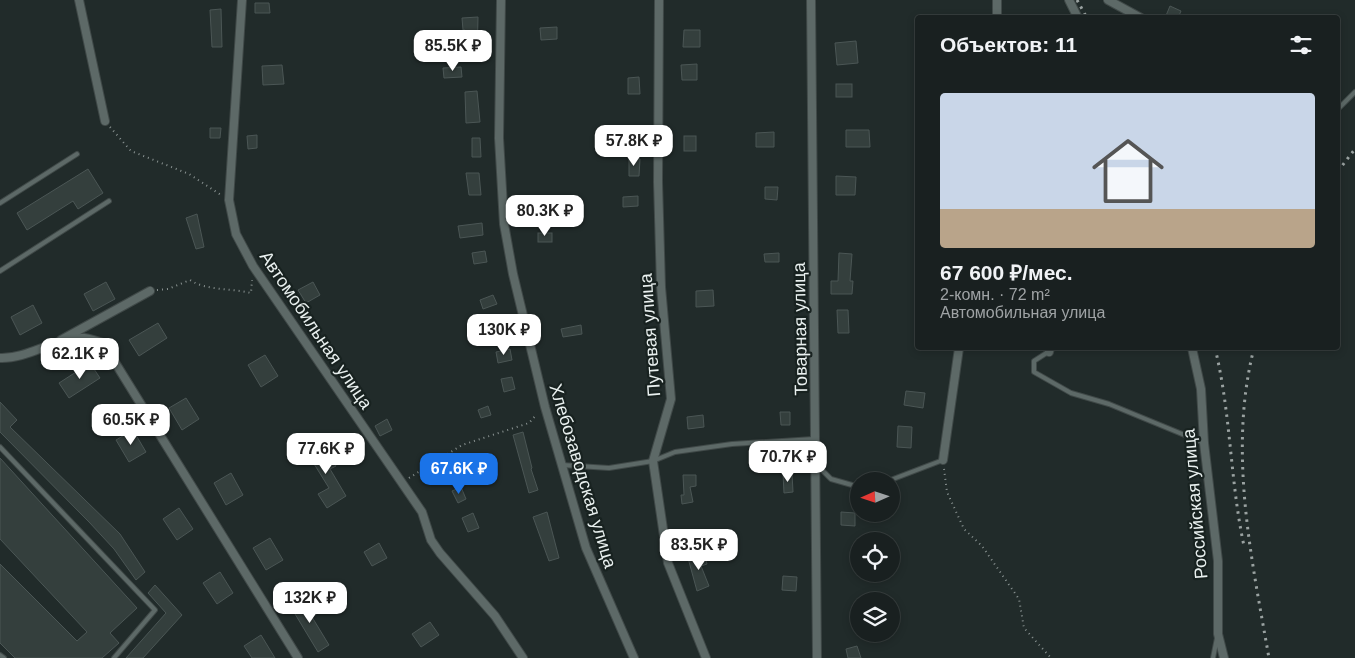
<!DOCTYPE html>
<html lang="ru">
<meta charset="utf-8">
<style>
:root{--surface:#192020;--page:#222829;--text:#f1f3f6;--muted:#9fa3a5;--line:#373e3e;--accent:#1a73e8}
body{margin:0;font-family:Arial,sans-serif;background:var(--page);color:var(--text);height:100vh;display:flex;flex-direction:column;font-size:19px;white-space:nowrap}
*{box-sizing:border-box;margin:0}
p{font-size:16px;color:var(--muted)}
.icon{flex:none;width:28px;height:28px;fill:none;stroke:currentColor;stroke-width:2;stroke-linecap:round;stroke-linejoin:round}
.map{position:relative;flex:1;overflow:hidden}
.details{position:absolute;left:915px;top:15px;width:425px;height:335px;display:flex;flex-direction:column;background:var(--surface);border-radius:5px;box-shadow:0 2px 8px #0003,0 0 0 1px var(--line)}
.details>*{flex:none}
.needle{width:32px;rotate:267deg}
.controls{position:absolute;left:850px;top:472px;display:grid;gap:10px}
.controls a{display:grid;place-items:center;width:50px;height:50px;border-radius:50%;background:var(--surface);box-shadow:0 2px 8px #0003,0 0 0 1px var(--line);font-size:25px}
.price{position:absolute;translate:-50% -42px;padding:0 11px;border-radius:10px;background:#fff;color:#222;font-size:16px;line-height:32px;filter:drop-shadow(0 1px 2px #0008)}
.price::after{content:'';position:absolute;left:50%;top:30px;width:15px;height:11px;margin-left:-8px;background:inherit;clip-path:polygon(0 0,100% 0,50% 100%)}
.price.on{background:var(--accent);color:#fff}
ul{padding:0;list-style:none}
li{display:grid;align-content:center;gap:10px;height:265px;padding:0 25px}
li span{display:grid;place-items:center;height:155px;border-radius:5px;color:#555}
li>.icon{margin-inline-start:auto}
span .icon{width:90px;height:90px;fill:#fffc;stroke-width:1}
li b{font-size:21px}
h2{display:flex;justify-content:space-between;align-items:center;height:60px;padding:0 25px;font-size:21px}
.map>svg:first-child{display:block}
.building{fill:#343f3d;stroke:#4b5655}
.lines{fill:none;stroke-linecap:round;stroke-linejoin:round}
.lane-casing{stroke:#404948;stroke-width:6}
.street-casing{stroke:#404948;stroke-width:10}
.path{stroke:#8a9392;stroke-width:2;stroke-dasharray:1 4;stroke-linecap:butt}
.lane{stroke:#5d6967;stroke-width:4}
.street{stroke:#5d6967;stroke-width:8}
.rail{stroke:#9aa2a1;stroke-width:3;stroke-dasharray:2.5 5;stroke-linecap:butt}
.labels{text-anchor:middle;stroke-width:4.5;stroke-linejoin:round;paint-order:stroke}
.street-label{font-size:18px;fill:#e9f0ef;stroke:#182220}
</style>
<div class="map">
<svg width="1355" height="658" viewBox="0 0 1355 658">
<rect width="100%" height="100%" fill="#212b2a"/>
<g class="building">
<path d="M255 3H269L270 13H255Z"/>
<path d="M1170 6 1181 11 1178 18H1165Z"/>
<path d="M221 9 222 47H212L210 10Z"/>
<path d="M478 17 477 58 464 57 465 30H463L462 18Z"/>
<path d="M557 27V39L541 40 540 28Z"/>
<path d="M684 30H700V47H683Z"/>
<path d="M856 41 858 63 837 65 835 43Z"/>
<path d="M697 64V80H682L681 65Z"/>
<path d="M282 65 284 84 263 85 262 66Z"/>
<path d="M461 67 462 77 444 78 443 68Z"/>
<path d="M639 77 640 94H628V78Z"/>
<rect x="836" y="84" width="16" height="13"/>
<path d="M477 91 480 122 466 123 465 92Z"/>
<path d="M210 128H221L220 138H210Z"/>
<path d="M846 130H869L870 147H846Z"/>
<path d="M774 132V147H756V133Z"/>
<path d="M257 135V148L248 149 247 136Z"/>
<rect x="684" y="136" width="12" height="15"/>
<path d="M472 138H480L481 157H472Z"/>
<path d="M629 158 640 159 639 176H629Z"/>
<path d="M88 169 103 193 78 209 73 201 27 230 17 213Z"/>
<path d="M466 173H479L481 195H469Z"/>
<path d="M836 176 856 177 855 195H836Z"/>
<path d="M765 187H778L777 200 765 199Z"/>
<path d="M638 196V206L623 207V197Z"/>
<path d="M197 214 204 247 196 249 186 218Z"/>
<path d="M482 223 483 235 460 238 458 226Z"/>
<rect x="538" y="233" width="14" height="9"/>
<path d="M485 251 487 262 474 264 472 253Z"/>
<path d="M779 253V262H765L764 254Z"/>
<path d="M839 253 852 254 850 281H853L852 294H831V281H838Z"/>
<path d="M106 282 115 299 93 311 84 294Z"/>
<path d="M313 282 320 295 306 303 298 290Z"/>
<path d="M713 290 714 306 696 307V291Z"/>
<path d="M493 295 497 304 483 309 480 300Z"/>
<path d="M33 305 42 323 20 335 11 317Z"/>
<path d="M837 310H848L849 333H838Z"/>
<path d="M158 323 167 338 139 356 129 340Z"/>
<path d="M581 325 582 334 563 337 561 329Z"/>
<path d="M484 326 488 340 478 343 474 329Z"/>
<path d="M510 349 512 360 498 363 496 352Z"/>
<path d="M265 355 278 376 261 387 248 365Z"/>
<path d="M90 363 100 378 69 398 59 383Z"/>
<path d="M512 377 515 389 504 392 501 379Z"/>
<path d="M906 391 925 393 923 408 904 405Z"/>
<path d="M186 398 199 419 182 430 169 408Z"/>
<path d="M0 402 17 420 10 427 120 534 145 572 136 580 114 549 89 522 0 432Z"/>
<path d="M488 406 491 415 481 418 478 410Z"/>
<path d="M780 412H790V425H781Z"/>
<path d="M703 415 704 427 688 429 687 417Z"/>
<path d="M387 419 392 430 380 436 375 426Z"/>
<path d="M898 426 912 427 911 448 897 447Z"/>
<path d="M133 430 146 452 129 462 116 440Z"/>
<path d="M523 432 532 468 531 469 538 490 529 493 513 435Z"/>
<path d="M321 442 336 466 330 469 346 496 327 508 318 494 329 488 306 451Z"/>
<path d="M0 458 137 608 110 633 119 643 102 658H15L0 643V564L77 641 87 632 0 539Z"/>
<path d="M231 473 243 495 226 505 214 483Z"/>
<path d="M783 473H792L793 492 784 493Z"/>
<path d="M683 475H696V486L690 487 693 502 682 504 681 495H684Z"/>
<path d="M461 487 466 499 458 503 452 491Z"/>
<path d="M179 508 193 529 177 540 163 519Z"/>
<path d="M547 512 559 558 549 561 533 517Z"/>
<path d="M841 512 855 513V526L841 525Z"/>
<path d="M473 513 479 528 468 532 462 518Z"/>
<path d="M270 538 283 560 266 570 253 548Z"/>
<path d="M379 543 387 558 372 566 364 552Z"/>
<path d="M704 553 707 564 701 566 709 586 697 591 688 558Z"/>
<path d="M220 572 233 593 217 604 203 583Z"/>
<path d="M783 576 797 577 796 591 782 590Z"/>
<path d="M155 585 182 615 143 658H126L166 613 148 593Z"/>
<path d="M308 598 318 613 312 617 329 645 318 652 292 609Z"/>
<path d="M430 622 439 635 421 647 412 634Z"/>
<path d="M261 635 275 658H252L244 646Z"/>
<path d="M857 646 861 658H848L846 649Z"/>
</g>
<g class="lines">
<defs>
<g id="lane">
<path d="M1338 109 1355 92"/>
<path d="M0 203 77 154"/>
<path d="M0 271 109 201"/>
<path d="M1048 352 1034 361V372L1071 393 1109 404 1204 443"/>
<path d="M0 447 155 610 114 658"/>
<path d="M562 465 609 468 653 461 675 452 732 444 814 439"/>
<path d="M817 465 831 479 859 487"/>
<path d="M888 481 943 460"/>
<path d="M0 655 4 658"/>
<path d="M1213 658 1217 638"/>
</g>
<g id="street">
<path d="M79 0 105 121"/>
<path d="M242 0 229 200 236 234 253 266 422 512 431 540 440 553 495 616 523 658"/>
<path d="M501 0 499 138 504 224 513 274 545 407 586 548 634 658"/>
<path d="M659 0 658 182 661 287 671 399 653 461 668 563 706 658"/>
<path d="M811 0 817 658"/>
<path d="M1069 0 1078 18"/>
<path d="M1108 0 1141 18"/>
<path d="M997 18V0"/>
<path d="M61 340 150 291"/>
<path d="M1192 348 1201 389 1204 443 1218 561V634L1224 658"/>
<path d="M1049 352 1050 348"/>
<path d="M0 358C29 359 55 337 84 338 90 339 97 341 103 343L298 658"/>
<path d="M943 460 959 348"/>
</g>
</defs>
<use href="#lane" class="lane-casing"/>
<use href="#street" class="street-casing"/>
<g class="path">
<path d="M110 127 131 151 189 174 221 195"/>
<path d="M157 290 168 289 190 280C207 291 231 288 251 293L252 280"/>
<path d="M944 469 947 492 964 529 982 546 1019 599 1024 628 1051 658"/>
<path d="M409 478 462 445 529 423 537 414"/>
</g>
<use href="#lane" class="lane"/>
<use href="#street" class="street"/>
<g class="rail">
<path d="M1077 0 1087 18"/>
<path d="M1338 171 1355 149"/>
<path d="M1215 348C1231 413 1230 481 1244 546"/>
<path d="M1254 348C1228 450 1251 556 1269 658"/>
</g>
</g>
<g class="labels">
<g class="street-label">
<text transform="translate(800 329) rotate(-91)" y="6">Товарная улица</text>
<text transform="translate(316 330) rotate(56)" y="6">Автомобильная улица</text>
<text transform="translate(650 335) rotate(-94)" y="6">Путевая улица</text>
<text transform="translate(583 476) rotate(73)" y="6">Хлебозаводская улица</text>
<text transform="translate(1195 504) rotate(-95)" y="6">Российская улица</text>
</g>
</g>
</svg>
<div class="controls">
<a><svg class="needle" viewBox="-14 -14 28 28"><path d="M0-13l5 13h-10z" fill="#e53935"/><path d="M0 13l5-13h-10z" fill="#9fa3a5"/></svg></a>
<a><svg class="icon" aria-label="locate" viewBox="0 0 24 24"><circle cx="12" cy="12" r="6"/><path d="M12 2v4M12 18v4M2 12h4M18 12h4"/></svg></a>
<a><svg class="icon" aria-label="layers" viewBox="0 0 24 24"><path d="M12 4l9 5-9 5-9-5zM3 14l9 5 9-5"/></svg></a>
</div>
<b class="price" style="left:453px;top:72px">85.5K ₽</b>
<b class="price" style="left:634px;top:167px">57.8K ₽</b>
<b class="price" style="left:545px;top:237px">80.3K ₽</b>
<b class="price" style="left:504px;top:356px">130K ₽</b>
<b class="price" style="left:80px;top:380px">62.1K ₽</b>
<b class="price" style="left:131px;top:446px">60.5K ₽</b>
<b class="price" style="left:326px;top:475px">77.6K ₽</b>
<b class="price" style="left:788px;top:483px">70.7K ₽</b>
<b class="price on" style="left:459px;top:495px">67.6K ₽</b>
<b class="price" style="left:699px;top:571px">83.5K ₽</b>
<b class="price" style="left:310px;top:624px">132K ₽</b>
<section class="details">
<h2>Объектов: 11<svg class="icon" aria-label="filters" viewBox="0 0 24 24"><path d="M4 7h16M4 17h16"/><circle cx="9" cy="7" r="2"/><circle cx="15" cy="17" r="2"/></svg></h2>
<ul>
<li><span style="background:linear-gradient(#c9d6e8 75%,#b9a48a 0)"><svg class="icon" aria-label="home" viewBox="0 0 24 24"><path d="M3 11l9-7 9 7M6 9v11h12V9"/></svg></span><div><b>67 600 ₽/мес.</b><p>2-комн. · 72 m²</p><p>Автомобильная улица</p></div></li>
</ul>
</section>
</div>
